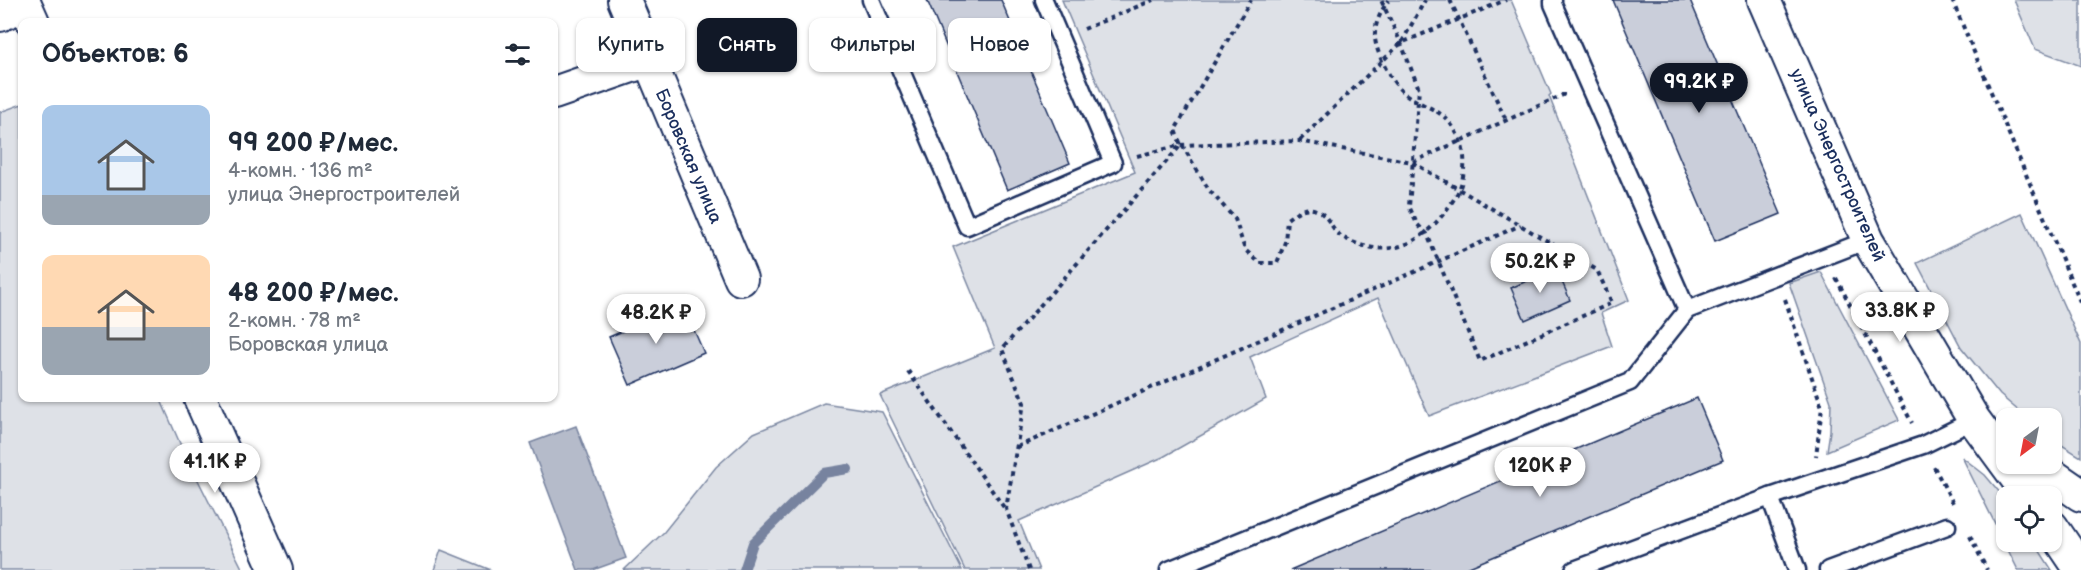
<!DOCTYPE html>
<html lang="ru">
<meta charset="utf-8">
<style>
:root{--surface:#fff;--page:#f2f2f3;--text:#1f2937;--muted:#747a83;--accent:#111827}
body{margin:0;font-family:"Balsamiq Sans",sans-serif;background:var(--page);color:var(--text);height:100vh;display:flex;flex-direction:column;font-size:22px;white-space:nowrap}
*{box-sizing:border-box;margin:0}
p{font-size:20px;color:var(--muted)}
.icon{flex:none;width:33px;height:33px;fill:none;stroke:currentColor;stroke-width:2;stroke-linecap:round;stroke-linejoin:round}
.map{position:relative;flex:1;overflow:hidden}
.panel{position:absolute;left:18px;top:18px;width:540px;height:384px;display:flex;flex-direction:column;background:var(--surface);border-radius:12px;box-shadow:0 2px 4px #0004}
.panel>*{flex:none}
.hud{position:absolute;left:576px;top:18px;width:570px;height:54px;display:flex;gap:12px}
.needle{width:39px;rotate:212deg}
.controls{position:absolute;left:1996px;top:408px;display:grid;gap:12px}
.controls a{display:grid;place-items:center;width:66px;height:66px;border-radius:12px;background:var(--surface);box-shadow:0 2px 4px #0004;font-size:30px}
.price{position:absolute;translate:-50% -51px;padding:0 14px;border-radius:21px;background:#fff;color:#222;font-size:20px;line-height:39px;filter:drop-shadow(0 2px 3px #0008)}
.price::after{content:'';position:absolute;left:50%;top:36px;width:18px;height:14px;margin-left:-9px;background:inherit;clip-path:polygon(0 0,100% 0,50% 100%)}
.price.current{background:var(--accent);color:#fff}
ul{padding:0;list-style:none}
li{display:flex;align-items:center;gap:18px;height:150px;padding:0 24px}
li span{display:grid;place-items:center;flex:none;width:168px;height:120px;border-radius:12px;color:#555}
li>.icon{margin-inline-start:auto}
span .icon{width:72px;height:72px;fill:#fffc;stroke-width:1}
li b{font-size:26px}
h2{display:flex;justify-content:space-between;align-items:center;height:72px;padding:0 24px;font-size:26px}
.tag{padding:0 21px;border-radius:12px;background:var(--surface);box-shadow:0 2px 4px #0004;font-size:21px;line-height:54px}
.tag.current{background:var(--accent);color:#fff}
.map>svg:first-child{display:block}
.green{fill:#dee1e7;stroke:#7c88a2;stroke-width:1.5}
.water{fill:#b5bbca;stroke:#77839f;stroke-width:1.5}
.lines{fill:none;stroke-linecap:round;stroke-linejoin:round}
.stream{stroke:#77839f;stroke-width:10}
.building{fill:#caceda;stroke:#1b2f5e;stroke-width:1.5}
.lane-casing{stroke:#1b2f5e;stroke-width:21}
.street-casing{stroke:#1b2f5e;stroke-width:36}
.path{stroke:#1b2f5e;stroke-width:4;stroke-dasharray:4.5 4.5;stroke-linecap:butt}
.lane{stroke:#fff;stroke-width:16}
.street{stroke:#fff;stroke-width:32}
.labels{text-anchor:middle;stroke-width:4.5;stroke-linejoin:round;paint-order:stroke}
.street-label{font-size:18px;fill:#1b2f5e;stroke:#fff}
</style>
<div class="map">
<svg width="2081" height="570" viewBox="0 0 2081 570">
<rect width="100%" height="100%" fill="#fff"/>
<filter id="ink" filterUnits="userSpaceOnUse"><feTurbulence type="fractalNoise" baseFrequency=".0167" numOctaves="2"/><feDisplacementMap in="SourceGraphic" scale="12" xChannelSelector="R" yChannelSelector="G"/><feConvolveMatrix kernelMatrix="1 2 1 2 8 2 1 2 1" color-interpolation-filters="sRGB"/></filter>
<g filter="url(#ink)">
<g class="green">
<path d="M1062 0H1511L1551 94 1549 96 1629 300 1601 313 1612 346 1429 416 1378 298 1250 357 1266 399 1163 457 1019 521 1039 570H965L880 395 995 348 953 247 1135 172Z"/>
<path d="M2014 0H2081V66L2035 49Z"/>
<path d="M22 104V398H160L182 448 243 570H0V112Z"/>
<path d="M2022 213 2081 344V457L2052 439V418H2027L2000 395 1961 347 1917 263Z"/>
<path d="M1821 272 1899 420 1827 451 1830 431 1831 402 1789 283Z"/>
<path d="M824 403 882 412 962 570H624L664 532 716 467 754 433Z"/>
<path d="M1962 457 1985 475 2007 501V542H2034L2052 570H2018Z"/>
<path d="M441 550 491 570H434Z"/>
</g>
<path class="water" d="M576 426 626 558 593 570H578L530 443Z"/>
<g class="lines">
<path class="stream" d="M744 570 753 543 824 473 848 469"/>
</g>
<g class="building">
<path d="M927 0H1001L1070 163 1007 190Z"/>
<path d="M1613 0H1690L1781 214 1715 241Z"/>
<path d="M1556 268 1570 300 1525 320 1511 288Z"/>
<path d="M683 305 704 353 630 385 609 337Z"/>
<path d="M1697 398 1723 460 1462 570H1290Z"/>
</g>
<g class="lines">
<defs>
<g id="lane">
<path d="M871 0 967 226 1113 163 1044 0"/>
<path d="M1553 0V4L1687 310"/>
<path d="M1770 497 1797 570"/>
<path d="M1169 570 1630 382 1687 310 1868 240"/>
<path d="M1574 570 1770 497 1923 445 1974 420"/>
<path d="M1828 570 1947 526"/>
</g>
<g id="street">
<path d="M624 0 741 279"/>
<path d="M1764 0 1868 240 1974 420 2030 496"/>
<path d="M0 15 25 4 33 22"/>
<path d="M554 93 649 60"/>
<path d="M200 398 276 570"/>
<path d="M2036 464 2081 495"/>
<path d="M2052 527 2081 570"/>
</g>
</defs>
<use href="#lane" class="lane-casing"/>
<use href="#street" class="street-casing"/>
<g class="path">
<path d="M1450 0 1506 120"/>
<path d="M1952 0 2081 304"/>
<path d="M1084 29 1153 0"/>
<path d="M1402 42 1425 0"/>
<path d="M1300 140 1401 43 1506 0"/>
<path d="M1182 145 1209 190 1235 219 1245 250 1260 263H1277L1285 242 1287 219C1295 213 1305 205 1316 210 1329 215 1332 232 1344 238 1393 263 1427 241 1454 199 1465 183 1468 156 1459 138 1445 107 1428 111 1404 93 1392 84 1376 53 1375 38 1374 25 1381 10 1389 0"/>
<path d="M1137 156 1181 145 1299 141 1412 162 1597 270 1612 303 1480 361 1427 234 1417 224 1409 206 1419 89 1401 43 1381 0"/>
<path d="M1413 162 1563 95V93"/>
<path d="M1836 278 1912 423"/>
<path d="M1785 299 1822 407 1816 456"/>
<path d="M908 371 1005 509"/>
<path d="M1017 447 1521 225"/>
<path d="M1934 467 1953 503"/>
<path d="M1970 536 1987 570"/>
<path d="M1029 570 1006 509 1024 403 1002 349 1181 145 1175 130 1251 0"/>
</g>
<use href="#lane" class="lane"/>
<use href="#street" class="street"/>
</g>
</g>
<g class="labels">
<g class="street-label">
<text transform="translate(689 156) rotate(67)" y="6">Боровская улица</text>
<text transform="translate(1838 165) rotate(66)" y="6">улица Энергостроителей</text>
</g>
</g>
</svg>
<div class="controls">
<a><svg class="needle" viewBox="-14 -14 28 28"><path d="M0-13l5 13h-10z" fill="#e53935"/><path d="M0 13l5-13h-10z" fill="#747a83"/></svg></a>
<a><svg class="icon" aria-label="locate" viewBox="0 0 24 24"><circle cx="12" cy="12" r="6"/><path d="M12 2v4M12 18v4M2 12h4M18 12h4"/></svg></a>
</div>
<b class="price current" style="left:1699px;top:114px">99.2K ₽</b>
<b class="price" style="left:1540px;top:294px">50.2K ₽</b>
<b class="price" style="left:1900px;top:343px">33.8K ₽</b>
<b class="price" style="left:656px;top:345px">48.2K ₽</b>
<b class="price" style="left:215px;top:494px">41.1K ₽</b>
<b class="price" style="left:1540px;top:498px">120K ₽</b>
<div class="hud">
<a class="tag">Купить</a>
<a class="tag current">Снять</a>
<a class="tag">Фильтры</a>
<a class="tag">Новое</a>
</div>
<section class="panel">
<h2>Объектов: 6<svg class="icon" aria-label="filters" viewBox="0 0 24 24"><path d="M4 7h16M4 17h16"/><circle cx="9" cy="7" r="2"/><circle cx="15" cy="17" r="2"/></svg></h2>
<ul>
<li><span style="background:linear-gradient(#a9c7e8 75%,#9aa5b1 0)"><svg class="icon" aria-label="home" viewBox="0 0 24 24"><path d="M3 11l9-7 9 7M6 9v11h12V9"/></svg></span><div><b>99 200 ₽/мес.</b><p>4-комн. · 136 m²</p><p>улица Энергостроителей</p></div></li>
<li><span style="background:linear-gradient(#ffd9b3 60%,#9aa5b1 0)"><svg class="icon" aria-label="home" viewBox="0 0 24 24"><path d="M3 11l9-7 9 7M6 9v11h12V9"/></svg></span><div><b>48 200 ₽/мес.</b><p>2-комн. · 78 m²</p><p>Боровская улица</p></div></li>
</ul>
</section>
</div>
